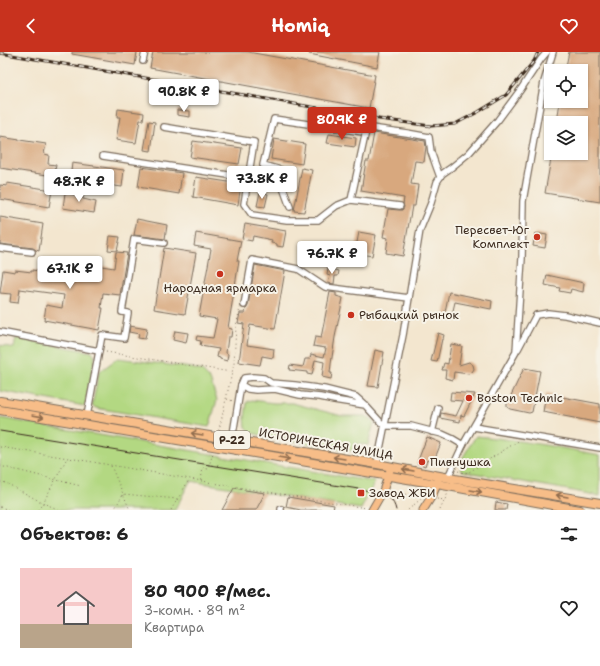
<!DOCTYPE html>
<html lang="ru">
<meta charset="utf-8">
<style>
:root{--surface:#fff;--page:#f2f2f2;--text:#222;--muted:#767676;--accent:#c8321e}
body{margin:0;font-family:"Shantell Sans",sans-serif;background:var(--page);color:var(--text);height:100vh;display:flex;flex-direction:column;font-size:15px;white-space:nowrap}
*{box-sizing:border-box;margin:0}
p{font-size:13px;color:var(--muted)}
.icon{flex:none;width:22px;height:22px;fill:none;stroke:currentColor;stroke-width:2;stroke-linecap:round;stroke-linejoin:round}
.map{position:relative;height:458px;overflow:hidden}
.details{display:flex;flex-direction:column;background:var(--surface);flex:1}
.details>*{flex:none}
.buttons{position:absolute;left:544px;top:12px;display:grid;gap:8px}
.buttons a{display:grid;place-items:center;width:44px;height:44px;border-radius:0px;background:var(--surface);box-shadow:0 1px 3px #0004;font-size:20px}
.price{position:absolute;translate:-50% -34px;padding:0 9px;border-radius:4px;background:#fff;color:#222;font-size:13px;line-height:26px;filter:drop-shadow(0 1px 2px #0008)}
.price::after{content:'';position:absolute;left:50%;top:24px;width:12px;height:9px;margin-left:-6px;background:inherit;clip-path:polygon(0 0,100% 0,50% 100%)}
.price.on{background:var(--accent);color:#fff}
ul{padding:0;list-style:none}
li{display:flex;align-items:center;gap:12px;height:100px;padding:0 20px}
li span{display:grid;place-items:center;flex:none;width:112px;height:80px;border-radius:0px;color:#555}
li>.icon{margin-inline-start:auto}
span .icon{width:48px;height:48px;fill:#fffc;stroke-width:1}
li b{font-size:17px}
h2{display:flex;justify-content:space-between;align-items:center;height:48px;padding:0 20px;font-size:17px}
header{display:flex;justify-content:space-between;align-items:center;height:52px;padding:0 20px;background:var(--accent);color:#fff;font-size:18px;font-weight:700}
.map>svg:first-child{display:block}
.green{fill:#b3d882;stroke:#778150}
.building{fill:#d8a87e}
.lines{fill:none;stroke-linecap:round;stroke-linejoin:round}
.minor-casing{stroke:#7b6c5c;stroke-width:8}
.major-casing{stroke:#7b6c5c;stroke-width:9}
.highway-casing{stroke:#7b6c5c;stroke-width:10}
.path{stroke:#7b6c5c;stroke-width:1;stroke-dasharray:1 3;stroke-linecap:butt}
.minor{stroke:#fff;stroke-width:5.5}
.major{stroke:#f7bd88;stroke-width:7}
.highway{stroke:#f7bd88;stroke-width:8}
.tram{stroke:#3b2a1e;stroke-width:1}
.rail-casing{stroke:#3b2a1e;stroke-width:3}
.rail{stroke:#f7f3e8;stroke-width:1.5;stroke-dasharray:4.5;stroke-linecap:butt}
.oneway{stroke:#906c4e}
.poi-dot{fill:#c8321e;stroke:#f7f3e8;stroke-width:1.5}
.labels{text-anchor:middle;stroke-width:4;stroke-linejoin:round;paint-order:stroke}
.shield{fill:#f7f3e8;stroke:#73665b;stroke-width:1}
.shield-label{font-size:11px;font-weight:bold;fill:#3b2a1e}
.poi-label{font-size:12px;fill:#3b2a1e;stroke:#f7f3e8;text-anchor:start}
.street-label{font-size:12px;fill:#3b2a1e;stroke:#f7f3e8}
</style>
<header><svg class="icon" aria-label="back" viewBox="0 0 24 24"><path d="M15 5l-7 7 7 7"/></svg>Homiq<svg class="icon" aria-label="heart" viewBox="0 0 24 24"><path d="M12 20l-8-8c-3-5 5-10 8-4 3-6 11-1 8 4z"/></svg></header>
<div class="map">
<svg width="600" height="458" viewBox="0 0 600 458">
<rect width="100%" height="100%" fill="#f7f3e8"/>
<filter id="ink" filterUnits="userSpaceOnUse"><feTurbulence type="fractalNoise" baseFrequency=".025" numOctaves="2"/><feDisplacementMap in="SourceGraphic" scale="8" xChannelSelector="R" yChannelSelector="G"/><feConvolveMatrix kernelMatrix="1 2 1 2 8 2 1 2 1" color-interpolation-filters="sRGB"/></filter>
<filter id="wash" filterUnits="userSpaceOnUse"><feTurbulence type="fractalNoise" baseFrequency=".012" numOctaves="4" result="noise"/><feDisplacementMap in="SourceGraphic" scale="16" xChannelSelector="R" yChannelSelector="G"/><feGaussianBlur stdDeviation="0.9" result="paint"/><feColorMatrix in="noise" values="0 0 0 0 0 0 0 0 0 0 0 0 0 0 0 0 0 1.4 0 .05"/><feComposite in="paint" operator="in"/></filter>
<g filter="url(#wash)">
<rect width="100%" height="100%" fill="#f3e6cf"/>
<g class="green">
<path d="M16 286 92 300 95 305 85 354 0 339V293L14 296Z"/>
<path d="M118 306 192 316 202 319 210 327 217 348 209 375 96 356 92 354 99 320Z"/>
<path d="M252 348 274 351H292L342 364H366L374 370 368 393 354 392 353 399 268 385 252 381 246 375 245 366 247 350Z"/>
<path d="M0 366 375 430 361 457 190 429 175 458H0Z"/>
<path d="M476 384C518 388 559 395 600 403V444C555 435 509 428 463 419L461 417 463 405Z"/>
</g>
<g id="blocks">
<g class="building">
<path d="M72 0H137L135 13 72 2Z"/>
<path d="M153 0H248L375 23 369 56 150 16Z"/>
<path d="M309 0H380L377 15 309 2Z"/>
<path d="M569 0H600V150L545 141 552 101H581V71H557L560 49H581V19H565Z"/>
<path d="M118 57 144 61 143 68H140L136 91 116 88 120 65H117Z"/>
<path d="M177 58 190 59V65L177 63Z"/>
<path d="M149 69 155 70 151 99 144 98Z"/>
<path d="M374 81 425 89 426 95 424 110 415 109 411 132 418 133 415 154H412L403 204 386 201 388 186 383 185 388 157 399 158H402L404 155 403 152 404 146 361 139 366 109H369Z"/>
<path d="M329 82 356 86 355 95 327 91Z"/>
<path d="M0 85 46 92 44 102 49 103 48 112 56 113 54 124 0 116Z"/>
<path d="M274 87 305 92 302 112 271 107Z"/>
<path d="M193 89 242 96 239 112 190 105Z"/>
<path d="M72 111 124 118 122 135 70 128Z"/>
<path d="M141 115 182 121 179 142 138 135Z"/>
<path d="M302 116 312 118 304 160 294 159Z"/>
<path d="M196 125 241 132 238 153 193 145Z"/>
<path d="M7 131 52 138 49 155 0 147V133L7 134Z"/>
<path d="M260 140 268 142 265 155 257 154Z"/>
<path d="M65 141 83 144V147L96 150 94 161 63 156Z"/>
<path d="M0 165 43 172 39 199 36 198 33 196 0 192Z"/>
<path d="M137 167 167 173 165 187 134 183Z"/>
<path d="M245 172 286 179 283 195 277 194V192L271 191 272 188 253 184 252 189 242 187Z"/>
<path d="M359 180 376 183 372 204 355 201Z"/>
<path d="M196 181 241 189 237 209H239L228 276 232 277 231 285H228L226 301 228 302 227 309 220 307V306L217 305 219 297 200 294 201 289 196 288 197 284 213 286 217 267 199 264 211 197 194 194Z"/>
<path d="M535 181 547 183 545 196 533 194Z"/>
<path d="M110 184 120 185 117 199 108 198Z"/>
<path d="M164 196 196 201 185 262 154 257Z"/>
<path d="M116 200 127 201 120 243 103 241 101 256H103L99 278 44 268 46 253 62 256 64 243 20 237 18 251 10 250 11 242 0 241 3 218 15 220V218L32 220V218L51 221 53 214 88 219 89 212 114 216Z"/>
<path d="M255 213 285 219 275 277 250 273 247 293 274 297 273 306 262 304 260 313 239 310 244 272 238 271 240 261H245L246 257 248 254Z"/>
<path d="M328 216 339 219 338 224H335L334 232 328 231 330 224 327 223Z"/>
<path d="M547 223 584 231 583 240 571 237 570 241 559 239 560 236 545 233Z"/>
<path d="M330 240 336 241V244L343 246 335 285 331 312 330 321H332L331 327 322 325 324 310 315 308 312 323 307 322V320L289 318 290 313 303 315 305 307H310L311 302 324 305 326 296 313 294 315 285 321 286Z"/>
<path d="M449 240 492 249 491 257 455 250 451 267 444 265Z"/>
<path d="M130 274 147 277 145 287 138 286 139 282 129 280Z"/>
<path d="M175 279 188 281 186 291 173 288Z"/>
<path d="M438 281 444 283 443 287H442L437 310 431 309Z"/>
<path d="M451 292 462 294 459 313 469 310 473 313 474 317 472 320 469 322 454 320 453 328 445 326 446 318H442L444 311 448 312Z"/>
<path d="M375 298 384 300 378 335 368 334Z"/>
<path d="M524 316 540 319 532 360 529 361 510 357 507 355V352Z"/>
<path d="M451 340 475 342 464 364 461 363 460 370 440 366 441 361 456 364 463 349 450 348Z"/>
<path d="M546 342 600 352V371L543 360Z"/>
<path d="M427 385 441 391 433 411 427 408 425 414 417 411Z"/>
<path d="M234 436 245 438 265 441 256 458H222Z"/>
<path d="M288 445 334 453 333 458H301L286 455Z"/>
<path d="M496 450 507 452 506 458H495Z"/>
</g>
</g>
</g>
<g filter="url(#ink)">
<use href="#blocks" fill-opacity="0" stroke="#7b6c5c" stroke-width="1"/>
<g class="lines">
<defs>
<g id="minor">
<path d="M143 9 145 0"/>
<path d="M164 75 254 90 244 152 252 163 287 168H318L336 154 351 148"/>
<path d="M366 79 351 148 400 154"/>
<path d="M103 104 248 126"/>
<path d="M290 155 282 133 281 118 263 113 274 67 363 80 371 76 407 81 429 85 431 100 440 125"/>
<path d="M0 196 32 200"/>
<path d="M244 253 252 208 298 217 325 235 409 246"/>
<path d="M0 280 99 299"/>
<path d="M518 297 536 263 548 261 565 263 600 271"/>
<path d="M365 353 334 348 320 345 300 343 275 337 256 338 248 337 241 333 244 326 253 325 264 326 271 331 295 333 324 337 356 345 365 353 384 374H411L442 382 453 387 463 393"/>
<path d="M87 364 102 283 124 286 128 261 122 260 134 187 164 191"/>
<path d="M474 375 600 396"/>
<path d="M432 380 438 356"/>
<path d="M232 388 241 333"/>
<path d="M377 412 403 283 420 178 431 151 437 130 442 122 452 115 469 101 498 68 521 37 541 7 547 0"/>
<path d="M448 425 463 393 516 300 522 206 523 149 544 30 553 0"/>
<path d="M281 458V457"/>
</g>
<g id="major">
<path d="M372 458 383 439 391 415"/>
<path d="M423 458C429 449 436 439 438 428"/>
</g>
<g id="highway">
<path d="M0 349 377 412 455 427 600 451"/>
<path d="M0 358 437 432 580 458"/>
</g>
</defs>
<use href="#minor" class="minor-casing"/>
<use href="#major" class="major-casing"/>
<use href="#highway" class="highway-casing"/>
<g class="path">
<path d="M106 300 231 320"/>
<path d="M227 347 233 349"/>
<path d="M219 378 234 312 236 274 240 256"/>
<path d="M0 395 93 410 219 432 366 456"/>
<path d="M0 414 81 434"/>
<path d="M111 414 130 458"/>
<path d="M458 419 464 421 469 420 520 388"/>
<path d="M201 428 203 416 208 417 213 401"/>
<path d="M0 430 6 431 43 451 67 406"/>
<path d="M389 440 424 445"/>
<path d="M437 447 445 448"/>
<path d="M0 455 10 458"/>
<path d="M38 458 43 451 60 458"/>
<path d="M114 458 123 442 178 447"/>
<path d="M171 458 189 428"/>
<path d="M408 458 423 445"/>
<path d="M440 458 448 441"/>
</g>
<use href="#minor" class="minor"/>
<use href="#major" class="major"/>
<use href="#highway" class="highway"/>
<path class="tram" d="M0 379 377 440C387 442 394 448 396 458"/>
<defs>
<path id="rail" d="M0 1 250 44 379 67 431 74 455 72 478 60 506 43 534 9 538 0"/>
</defs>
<use href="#rail" class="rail-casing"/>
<use href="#rail" class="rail"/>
</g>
<defs><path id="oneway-shaft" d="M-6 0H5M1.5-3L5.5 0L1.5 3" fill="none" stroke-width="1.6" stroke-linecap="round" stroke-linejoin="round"/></defs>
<g class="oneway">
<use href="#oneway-shaft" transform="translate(38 364) rotate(10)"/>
<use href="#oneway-shaft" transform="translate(197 382) rotate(-171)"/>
<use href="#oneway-shaft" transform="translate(284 406) rotate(10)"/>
<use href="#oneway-shaft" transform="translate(339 406) rotate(-171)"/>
<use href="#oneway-shaft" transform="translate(408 418) rotate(-170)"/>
<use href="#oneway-shaft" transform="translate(476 439) rotate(10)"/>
<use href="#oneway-shaft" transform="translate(562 444) rotate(-170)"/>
</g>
</g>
<g class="poi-dot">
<circle cx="537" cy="185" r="4"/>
<circle cx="220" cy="222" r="4"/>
<circle cx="351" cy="263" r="4"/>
<circle cx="469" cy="346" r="4"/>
<circle cx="422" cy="410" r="4"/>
<rect x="357" y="437" width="8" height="8" rx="2"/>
</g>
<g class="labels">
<rect class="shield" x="214" y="379" width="36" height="18" rx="3"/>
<g class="shield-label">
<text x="232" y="392">Р-22</text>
</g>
<g class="poi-label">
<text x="529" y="182" text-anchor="end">Пересвет-Юг<tspan x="529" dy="14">Комплект</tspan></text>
<text x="220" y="240" text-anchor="middle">Народная ярмарка</text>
<text x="359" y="267">Рыбацкий рынок</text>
<text x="477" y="350">Boston Technic</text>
<text x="430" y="414">Пивнушка</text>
<text x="369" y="445">Завод ЖБИ</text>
</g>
<g class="street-label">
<text transform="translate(326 392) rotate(10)" y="4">ИСТОРИЧЕСКАЯ УЛИЦА</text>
</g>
</g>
</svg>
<div class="buttons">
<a><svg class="icon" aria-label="locate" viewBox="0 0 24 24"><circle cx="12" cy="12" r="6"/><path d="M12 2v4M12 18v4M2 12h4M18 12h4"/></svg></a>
<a><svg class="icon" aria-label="layers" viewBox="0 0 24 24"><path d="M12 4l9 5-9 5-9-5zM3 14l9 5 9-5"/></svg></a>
</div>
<b class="price" style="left:184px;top:61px">90.8K ₽</b>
<b class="price on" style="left:342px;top:89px">80.9K ₽</b>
<b class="price" style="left:262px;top:148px">73.8K ₽</b>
<b class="price" style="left:79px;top:151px">48.7K ₽</b>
<b class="price" style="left:332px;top:223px">76.7K ₽</b>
<b class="price" style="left:70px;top:238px">67.1K ₽</b>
</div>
<section class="details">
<h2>Объектов: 6<svg class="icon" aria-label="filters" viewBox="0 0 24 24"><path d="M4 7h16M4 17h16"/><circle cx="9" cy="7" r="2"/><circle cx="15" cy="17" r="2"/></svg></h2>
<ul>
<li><span style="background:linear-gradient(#f6c9c9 70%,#b9a48a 0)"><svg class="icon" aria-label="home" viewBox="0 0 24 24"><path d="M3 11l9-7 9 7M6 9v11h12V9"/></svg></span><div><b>80 900 ₽/мес.</b><p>3-комн. · 89 m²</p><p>Квартира</p></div><svg class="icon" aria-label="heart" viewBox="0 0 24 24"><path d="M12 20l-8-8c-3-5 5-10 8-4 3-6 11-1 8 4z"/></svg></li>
</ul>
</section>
